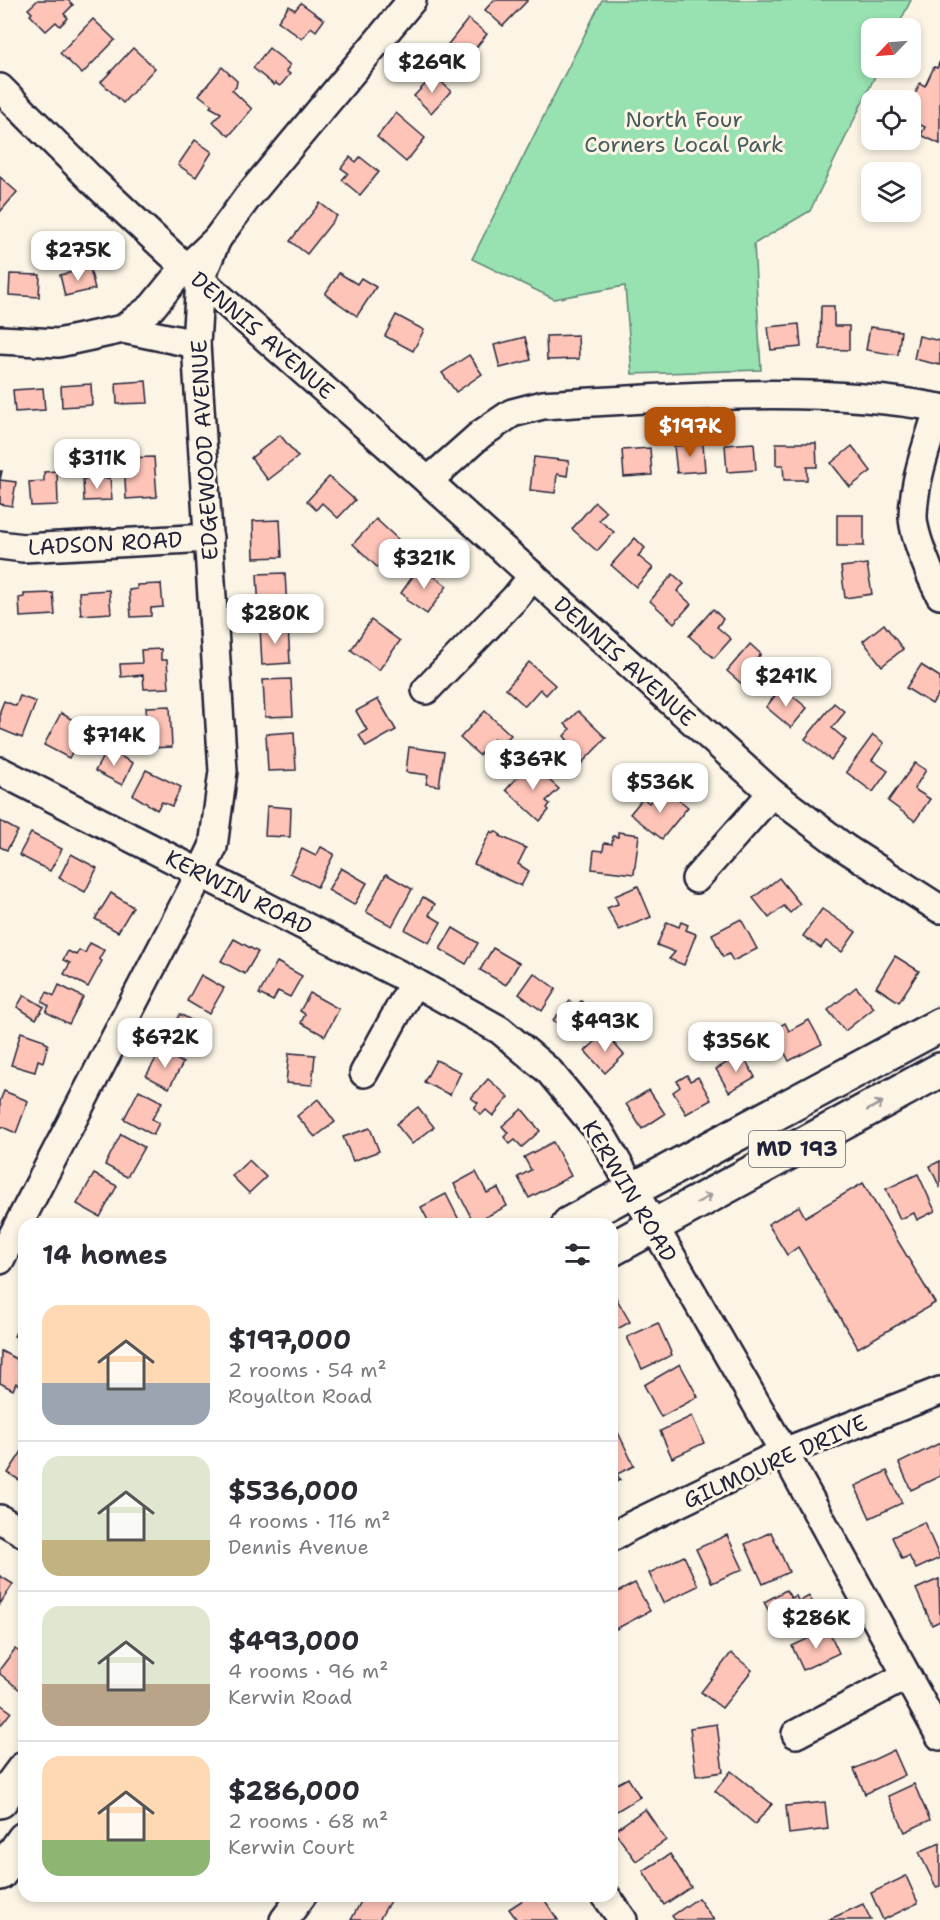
<!DOCTYPE html>
<meta charset="utf-8">
<style>
:root{--surface:#fff;--page:#f7f7f7;--text:#2b2b33;--muted:#7c7c81;--line:#e1e1e2;--accent:#b45309}
body{margin:0;font-family:"Shantell Sans",sans-serif;background:var(--page);color:var(--text);height:100vh;display:flex;flex-direction:column;font-size:22px;white-space:nowrap}
*{box-sizing:border-box;margin:0}
p{font-size:20px;color:var(--muted)}
.icon{flex:none;width:33px;height:33px;fill:none;stroke:currentColor;stroke-width:2;stroke-linecap:round;stroke-linejoin:round}
.map{position:relative;flex:1;overflow:hidden}
.details{position:absolute;left:18px;top:1218px;width:600px;height:684px;display:flex;flex-direction:column;background:var(--surface);border-radius:18px;box-shadow:0 3px 9px #0003}
.details>*{flex:none}
.needle{width:39px;rotate:245deg}
.tools{position:absolute;left:861px;top:18px;display:grid;gap:12px}
.tools a{display:grid;place-items:center;width:60px;height:60px;border-radius:12px;background:var(--surface);box-shadow:0 3px 9px #0003;font-size:30px}
.price{position:absolute;translate:-50% -51px;padding:0 14px;border-radius:12px;background:#fff;color:#222;font-size:20px;line-height:39px;filter:drop-shadow(0 2px 3px #0008)}
.price::after{content:'';position:absolute;left:50%;top:36px;width:18px;height:14px;margin-left:-9px;background:inherit;clip-path:polygon(0 0,100% 0,50% 100%)}
.price.active{background:var(--accent);color:#fff}
ul{padding:0;list-style:none}
li{display:flex;align-items:center;gap:18px;height:150px;padding:0 24px}
li+li{border-top:2px solid var(--line)}
li span{display:grid;place-items:center;flex:none;width:168px;height:120px;border-radius:18px;color:#555}
li>.icon{margin-inline-start:auto}
span .icon{width:72px;height:72px;fill:#fffc;stroke-width:1}
li b{font-size:26px}
h2{display:flex;justify-content:space-between;align-items:center;height:72px;padding:0 24px;font-size:26px}
.map>svg:first-child{display:block}
.green{fill:#98e1b0;stroke:#5d8276;stroke-width:1.5}
.building{fill:#fec4b8;stroke:#22223b;stroke-width:1.5}
.lines{fill:none;stroke-linecap:round;stroke-linejoin:round}
.minor-casing{stroke:#22223b;stroke-width:32}
.major-casing{stroke:#22223b;stroke-width:38}
.minor{stroke:#fcf5e5;stroke-width:27}
.major{stroke:#fcf5e5;stroke-width:33}
.oneway{stroke:#9a9698}
.labels{text-anchor:middle;stroke-width:6;stroke-linejoin:round;paint-order:stroke}
.shield{fill:#fcf5e5;stroke:#63616e;stroke-width:1.5}
.shield-label{font-size:21px;font-weight:bold;fill:#22223b}
.park-label{font-size:22px;fill:#455b5e;stroke:#fcf5e5}
.street-label{font-size:22px;fill:#22223b;stroke:#fcf5e5}
</style>
<div class="map">
<svg width="940" height="1920" viewBox="0 0 940 1920">
<rect width="100%" height="100%" fill="#fcf5e5"/>
<filter id="ink" filterUnits="userSpaceOnUse"><feTurbulence type="fractalNoise" baseFrequency=".0167" numOctaves="2"/><feDisplacementMap in="SourceGraphic" scale="12" xChannelSelector="R" yChannelSelector="G"/><feConvolveMatrix kernelMatrix="1 2 1 2 8 2 1 2 1" color-interpolation-filters="sRGB"/></filter>
<g filter="url(#ink)">
<path class="green" d="M602 0H911L897 28H872V68H879L810 211 754 244 761 370 632 374 625 286 554 299 472 259Z"/>
<g class="building">
<path d="M38 0H68L73 5 64 14 68 18 60 26 56 22 46 31 30 15 32 13 28 9Z"/>
<path d="M494 0H528L503 26 485 10Z"/>
<path d="M301 3 324 20 316 31 311 27 302 39 278 21 289 6 295 10Z"/>
<path d="M93 19 115 40 82 74 60 53Z"/>
<path d="M468 19 487 34 460 67 442 52Z"/>
<path d="M133 48 155 68 123 103 101 82Z"/>
<path d="M269 48 290 65 286 71 290 74 280 86 275 83 274 85 253 68Z"/>
<path d="M940 61V144L921 135 925 127 910 120V105L920 83 925 86 934 67 937 68Z"/>
<path d="M222 67 237 81 236 87 232 90 252 109 229 136 213 122 221 113 210 107 212 105 199 95Z"/>
<path d="M434 75 451 91 431 113 414 96Z"/>
<path d="M396 113 425 138 406 162 377 137Z"/>
<path d="M195 140 212 152 196 177 178 165Z"/>
<path d="M350 157 356 162 360 157 379 172 360 195 342 180 348 173 341 168Z"/>
<path d="M0 177 17 192 0 212Z"/>
<path d="M320 203 337 216 307 254 290 241Z"/>
<path d="M90 268 95 289 65 296 60 275Z"/>
<path d="M339 273 357 284 361 278 376 287 357 316 325 294Z"/>
<path d="M10 274 40 275 39 297 9 295Z"/>
<path d="M821 306H834V326H849V350L820 349Z"/>
<path d="M396 315 424 330 413 351 385 336Z"/>
<path d="M799 324 801 347 771 350 768 327Z"/>
<path d="M870 327 901 331 898 355 866 350Z"/>
<path d="M578 335 579 359 547 360 546 336Z"/>
<path d="M919 336 940 341V365L914 359Z"/>
<path d="M525 337 531 360 500 368 494 345Z"/>
<path d="M469 355 482 374 456 392 442 373Z"/>
<path d="M146 381 148 403 117 404 116 383Z"/>
<path d="M91 384 92 405 62 407 61 386Z"/>
<path d="M43 388 45 410 15 412 13 390Z"/>
<path d="M280 435 298 457 268 480 251 458Z"/>
<path d="M754 443 756 470 727 472 725 445Z"/>
<path d="M776 443H816L817 467H807V480H784L783 465H776Z"/>
<path d="M703 444 705 471 677 473 674 446Z"/>
<path d="M852 446 871 471 850 487 831 463Z"/>
<path d="M650 448 652 475 624 477 622 450Z"/>
<path d="M154 457 157 497 126 499 124 458Z"/>
<path d="M534 457 569 461 567 476 557 474 555 493 530 490Z"/>
<path d="M0 471H2L0 480 16 482 12 506 0 504Z"/>
<path d="M57 471 58 505 31 506 29 482 44 481V472Z"/>
<path d="M329 477 355 500 338 518 322 503 316 510 307 501Z"/>
<path d="M110 478 112 500 84 501 83 479Z"/>
<path d="M595 502 606 512 599 520 614 532 597 551 572 529Z"/>
<rect x="837" y="515" width="27" height="31"/>
<path d="M376 519 402 543 379 569 353 544Z"/>
<path d="M280 520 282 557 254 558 253 521Z"/>
<path d="M635 538 645 548 638 556 653 568 636 587 611 565Z"/>
<path d="M867 564 872 594 845 598 841 567Z"/>
<path d="M420 566 447 586 427 614 406 600 408 598 401 593Z"/>
<path d="M285 573 287 610 259 612 257 574Z"/>
<path d="M673 574 684 584 677 591 691 604 674 623 650 601Z"/>
<path d="M161 584 163 607 151 608V616L131 617 129 590 137 589V585Z"/>
<path d="M109 590 111 613 81 615 79 592Z"/>
<path d="M53 593 55 615 20 617 19 598 24 597V594Z"/>
<path d="M713 609 723 619 717 627 731 639 714 658 689 636Z"/>
<path d="M371 620 400 641 379 670 351 650Z"/>
<path d="M884 624 903 649 882 666 863 641Z"/>
<path d="M288 626 290 663 262 665 260 627Z"/>
<path d="M750 644 761 654 754 662 768 674 752 693 727 671Z"/>
<path d="M161 649V660H167L169 688 144 689 143 675 121 677 120 664 142 663 141 650Z"/>
<path d="M529 662 555 685 546 695 540 689 525 706 506 689Z"/>
<path d="M921 665 940 677V692L932 704 906 688Z"/>
<path d="M291 679 293 716 265 717 263 680Z"/>
<path d="M782 687 807 708 791 728 766 707Z"/>
<path d="M20 696 36 702 22 738 0 729V711L4 701 16 706Z"/>
<path d="M378 699 396 730 366 747 359 735 367 730 356 711Z"/>
<path d="M834 703 845 712 832 728 846 740 831 760 805 739Z"/>
<path d="M170 706 172 747 148 748 146 707Z"/>
<path d="M485 711 511 735 501 745 494 739 479 755 460 738Z"/>
<path d="M578 711 606 738 578 767 565 754 569 750 565 746 569 742 564 736 570 729 565 724Z"/>
<path d="M61 713 78 723 73 733 80 737 69 758 44 745Z"/>
<path d="M294 732 296 770 268 771 266 734Z"/>
<path d="M873 735 884 743 872 760 888 771 873 792 846 772Z"/>
<path d="M409 747 444 752 439 786 426 784 428 775 406 772Z"/>
<path d="M107 749 133 763 122 785 95 771Z"/>
<path d="M530 763 559 789 546 801 550 804 547 808 549 810 540 821 506 790Z"/>
<path d="M915 763 926 770 914 789 930 799 915 821 888 801Z"/>
<path d="M146 770 181 787 172 806 162 802 157 810 133 795Z"/>
<path d="M664 794 669 798 672 794 688 807 662 839 630 814 643 798 649 803 655 796 660 799Z"/>
<path d="M267 806 291 808 290 837 265 836Z"/>
<path d="M0 821 18 831 7 850 0 847Z"/>
<path d="M491 831 494 833 495 831 501 835 500 836 526 848 518 864 529 871 521 886 474 864Z"/>
<path d="M618 832 639 835 634 874 592 869 594 850 603 851 604 843 612 844 613 836 618 837Z"/>
<path d="M31 833 62 849 50 871 19 855Z"/>
<path d="M321 847 334 854 317 887 290 873 302 849 316 856Z"/>
<path d="M71 854 97 868 85 892 59 878Z"/>
<path d="M341 868 367 883 354 905 328 890Z"/>
<path d="M386 874 412 889 392 926 366 912Z"/>
<path d="M779 878 800 904 790 913 784 906 769 918 753 898Z"/>
<path d="M638 886 651 917 619 930 607 908 618 904 615 896Z"/>
<path d="M111 893 133 907 118 932 95 919Z"/>
<path d="M423 897 435 904 429 915 441 922 429 943 405 930Z"/>
<path d="M822 909 856 932 842 952 826 941 821 948 803 936Z"/>
<path d="M741 919 757 949 733 961 729 954 723 957 712 934Z"/>
<path d="M667 922 679 927 681 922 688 925 686 930 696 934 684 965 669 959 675 952 657 945Z"/>
<path d="M453 928 478 943 466 964 440 949Z"/>
<path d="M234 939 258 952 245 974 221 961Z"/>
<path d="M90 943 104 950 99 959 102 961 88 987 64 974 70 963 63 960 68 951 76 955 79 950 85 953Z"/>
<path d="M493 948 519 963 506 985 480 970Z"/>
<path d="M895 956 919 971 899 1002 876 987Z"/>
<path d="M277 962 302 976 290 997 278 991 273 1001 259 994Z"/>
<path d="M534 973 556 989 542 1011 519 994Z"/>
<path d="M201 975 224 988 209 1014 187 1001Z"/>
<path d="M59 985 83 997 69 1024 46 1012 49 1006 42 1002 47 992 54 996Z"/>
<path d="M856 987 874 1008 845 1031 828 1010Z"/>
<path d="M310 993 339 1009 325 1036 301 1023 305 1014 300 1011Z"/>
<path d="M24 995 44 1007 36 1019 17 1007Z"/>
<path d="M570 1001 576 1006 581 1001 594 1013 589 1018 592 1020 575 1039 553 1020Z"/>
<path d="M180 1014 203 1027 188 1052 166 1040Z"/>
<path d="M809 1020 822 1044 789 1061 773 1030 785 1023 789 1031Z"/>
<path d="M21 1032 44 1040V1042L48 1044 43 1062 38 1060 35 1072 11 1065Z"/>
<path d="M605 1033 624 1055 605 1073 585 1051Z"/>
<path d="M161 1050 183 1063 169 1088 146 1076Z"/>
<path d="M289 1053 315 1055 312 1085 286 1083Z"/>
<path d="M742 1054 755 1077 729 1092 716 1069Z"/>
<path d="M436 1060 461 1072 450 1095 424 1082Z"/>
<path d="M687 1075 690 1081 698 1077 711 1100 686 1114 673 1092 680 1087 677 1081Z"/>
<path d="M488 1079 509 1097 493 1116 486 1110 481 1115 474 1108 478 1103 471 1098Z"/>
<path d="M139 1090 162 1102 152 1119 159 1123 153 1135 124 1119Z"/>
<path d="M649 1090 665 1114 642 1129 626 1104Z"/>
<path d="M4 1091 28 1101 16 1133 0 1126V1101Z"/>
<path d="M318 1099 335 1122 315 1137 297 1116Z"/>
<path d="M418 1107 434 1127 412 1144 396 1124Z"/>
<path d="M522 1109 540 1131 522 1147 515 1140 510 1144 504 1137 508 1133 502 1126Z"/>
<path d="M370 1128 379 1151 353 1161 343 1137Z"/>
<path d="M121 1134 144 1147 127 1177 105 1165Z"/>
<path d="M553 1142 571 1176 529 1198 518 1177 531 1170 524 1157Z"/>
<path d="M249 1160 266 1177 249 1193 232 1176Z"/>
<path d="M940 1161V1188L930 1166Z"/>
<path d="M476 1172 487 1193 498 1188 507 1206 474 1223 454 1184Z"/>
<path d="M94 1174 117 1186 100 1217 77 1204Z"/>
<path d="M918 1174 935 1211 917 1220 914 1213 900 1219 886 1189Z"/>
<path d="M863 1183 935 1303 858 1348 798 1247 787 1255 768 1224 799 1206 805 1217Z"/>
<path d="M446 1194 461 1224H430L421 1207Z"/>
<path d="M615 1296 630 1322 612 1332V1297Z"/>
<path d="M24 1317V1341L14 1336Z"/>
<path d="M658 1323 672 1355 642 1369 627 1337Z"/>
<path d="M1 1351 24 1363V1388L16 1383 13 1390 0 1383Z"/>
<path d="M680 1364 698 1397 661 1417 644 1385Z"/>
<path d="M692 1416 704 1443 672 1458 660 1431Z"/>
<path d="M614 1424 634 1466 617 1474 620 1480 612 1484V1425Z"/>
<path d="M940 1443V1476L911 1490 899 1463Z"/>
<path d="M24 1448V1483L8 1473Z"/>
<path d="M887 1471 902 1503 870 1518 855 1486Z"/>
<path d="M924 1522 940 1558 916 1569 909 1556 902 1559 892 1537Z"/>
<path d="M771 1532 789 1572 763 1584 745 1544Z"/>
<path d="M727 1535 743 1569 712 1583 696 1549Z"/>
<path d="M684 1556 698 1586 663 1603 649 1573Z"/>
<path d="M0 1576 13 1584 0 1604Z"/>
<path d="M939 1579 940 1621 932 1625 916 1589Z"/>
<path d="M635 1583 650 1611 616 1629 612 1623V1595Z"/>
<path d="M786 1590 791 1598 796 1596 799 1602 809 1596 819 1614 780 1633 764 1602Z"/>
<path d="M828 1629 839 1653 803 1670 792 1646Z"/>
<path d="M15 1649 24 1655V1693L0 1674V1669Z"/>
<path d="M731 1653 752 1670 722 1708 701 1692Z"/>
<path d="M0 1704 11 1712 0 1726Z"/>
<path d="M717 1724 723 1772 696 1776 690 1728Z"/>
<path d="M894 1750 905 1775 865 1794 854 1769Z"/>
<path d="M731 1771 772 1804 755 1824 715 1791Z"/>
<path d="M612 1776 617 1784 628 1778 640 1797 612 1814Z"/>
<path d="M914 1784 930 1820 905 1832 888 1796Z"/>
<path d="M825 1802 828 1829 789 1834 786 1806Z"/>
<path d="M645 1809 666 1840 636 1861 614 1831Z"/>
<path d="M940 1843V1886L936 1887 919 1852Z"/>
<path d="M670 1854 691 1887 664 1905 643 1871Z"/>
<path d="M906 1876 918 1903 883 1920 871 1893Z"/>
<path d="M364 1896H386L391 1899 379 1920H351Z"/>
<path d="M529 1896H542L558 1920H517L509 1909Z"/>
<path d="M698 1898 714 1920H675L672 1916Z"/>
<path d="M863 1904 871 1920H828Z"/>
</g>
<g class="lines">
<defs>
<g id="minor">
<path d="M0 88 93 181 171 254 428 481 772 793 845 848 940 909"/>
<path d="M123 329 196 344"/>
<path d="M0 340 58 343 123 329 152 307 174 280 217 239 247 198 412 0"/>
<path d="M939 408C928 442 914 479 913 516 913 535 931 577 940 595"/>
<path d="M428 481 481 434 512 413 543 405C673 398 812 384 940 408"/>
<path d="M0 545 23 548 209 538"/>
<path d="M426 690 515 598 533 576"/>
<path d="M0 771 414 982 500 1030 549 1071 601 1134 784 1452 940 1736"/>
<path d="M696 879 772 793"/>
<path d="M364 1073 414 982"/>
<path d="M0 1260 201 872 213 847 223 771 196 344 200 279 217 239"/>
<path d="M0 1519 24 1533"/>
<path d="M612 1537 631 1526 784 1452 940 1391"/>
<path d="M796 1734 906 1676"/>
<path d="M606 1896 623 1920"/>
<path d="M284 1920 302 1896"/>
</g>
<g id="major">
<path d="M569 1224 940 1025"/>
<path d="M612 1249 940 1070"/>
<path d="M0 1801 24 1769"/>
<path d="M0 1873 24 1839"/>
</g>
</defs>
<use href="#minor" class="minor-casing"/>
<use href="#major" class="major-casing"/>
<use href="#minor" class="minor"/>
<use href="#major" class="major"/>
</g>
<defs><path id="oneway-shaft" d="M-6 0H5M1.5-3L5.5 0L1.5 3" fill="none" stroke-width="1.6" stroke-linecap="round" stroke-linejoin="round" transform="scale(1.5)"/></defs>
<g class="oneway">
<use href="#oneway-shaft" transform="translate(875 1106) rotate(-29)"/>
<use href="#oneway-shaft" transform="translate(704 1199) rotate(-28)"/>
</g>
</g>
<g class="labels">
<rect class="shield" x="749" y="1131" width="96" height="36" rx="4.5"/>
<g class="shield-label">
<text x="797" y="1156">MD 193</text>
</g>
<g class="park-label">
<text x="684" y="127">North Four<tspan x="684" dy="25">Corners Local Park</tspan></text>
</g>
<g class="street-label">
<text transform="translate(263 335) rotate(41)" y="8">DENNIS AVENUE</text>
<text transform="translate(204 450) rotate(-93)" y="8">EDGEWOOD AVENUE</text>
<text transform="translate(105 543) rotate(-3)" y="8">LADSON ROAD</text>
<text transform="translate(625 661) rotate(42)" y="8">DENNIS AVENUE</text>
<text transform="translate(239 892) rotate(27)" y="8">KERWIN ROAD</text>
<text transform="translate(630 1191) rotate(59)" y="8">KERWIN ROAD</text>
<text transform="translate(775 1461) rotate(-24)" y="8">GILMOURE DRIVE</text>
</g>
</g>
</svg>
<div class="tools">
<a><svg class="needle" viewBox="-14 -14 28 28"><path d="M0-13l5 13h-10z" fill="#e53935"/><path d="M0 13l5-13h-10z" fill="#7c7c81"/></svg></a>
<a><svg class="icon" aria-label="locate" viewBox="0 0 24 24"><circle cx="12" cy="12" r="6"/><path d="M12 2v4M12 18v4M2 12h4M18 12h4"/></svg></a>
<a><svg class="icon" aria-label="layers" viewBox="0 0 24 24"><path d="M12 4l9 5-9 5-9-5zM3 14l9 5 9-5"/></svg></a>
</div>
<b class="price" style="left:432px;top:94px">$269K</b>
<b class="price" style="left:78px;top:282px">$275K</b>
<b class="price active" style="left:690px;top:458px">$197K</b>
<b class="price" style="left:97px;top:490px">$311K</b>
<b class="price" style="left:424px;top:590px">$321K</b>
<b class="price" style="left:275px;top:645px">$280K</b>
<b class="price" style="left:786px;top:708px">$241K</b>
<b class="price" style="left:114px;top:767px">$714K</b>
<b class="price" style="left:533px;top:791px">$367K</b>
<b class="price" style="left:660px;top:814px">$536K</b>
<b class="price" style="left:605px;top:1053px">$493K</b>
<b class="price" style="left:165px;top:1069px">$672K</b>
<b class="price" style="left:736px;top:1073px">$356K</b>
<b class="price" style="left:816px;top:1650px">$286K</b>
<section class="details">
<h2>14 homes<svg class="icon" aria-label="filters" viewBox="0 0 24 24"><path d="M4 7h16M4 17h16"/><circle cx="9" cy="7" r="2"/><circle cx="15" cy="17" r="2"/></svg></h2>
<ul>
<li><span style="background:linear-gradient(#ffd9b3 65%,#9aa5b1 0)"><svg class="icon" aria-label="home" viewBox="0 0 24 24"><path d="M3 11l9-7 9 7M6 9v11h12V9"/></svg></span><div><b>$197,000</b><p>2 rooms · 54 m²</p><p>Royalton Road</p></div></li>
<li><span style="background:linear-gradient(#dfe7d0 70%,#c2b280 0)"><svg class="icon" aria-label="home" viewBox="0 0 24 24"><path d="M3 11l9-7 9 7M6 9v11h12V9"/></svg></span><div><b>$536,000</b><p>4 rooms · 116 m²</p><p>Dennis Avenue</p></div></li>
<li><span style="background:linear-gradient(#dfe7d0 65%,#b9a48a 0)"><svg class="icon" aria-label="home" viewBox="0 0 24 24"><path d="M3 11l9-7 9 7M6 9v11h12V9"/></svg></span><div><b>$493,000</b><p>4 rooms · 96 m²</p><p>Kerwin Road</p></div></li>
<li><span style="background:linear-gradient(#ffd9b3 70%,#8fb573 0)"><svg class="icon" aria-label="home" viewBox="0 0 24 24"><path d="M3 11l9-7 9 7M6 9v11h12V9"/></svg></span><div><b>$286,000</b><p>2 rooms · 68 m²</p><p>Kerwin Court</p></div></li>
</ul>
</section>
</div>
